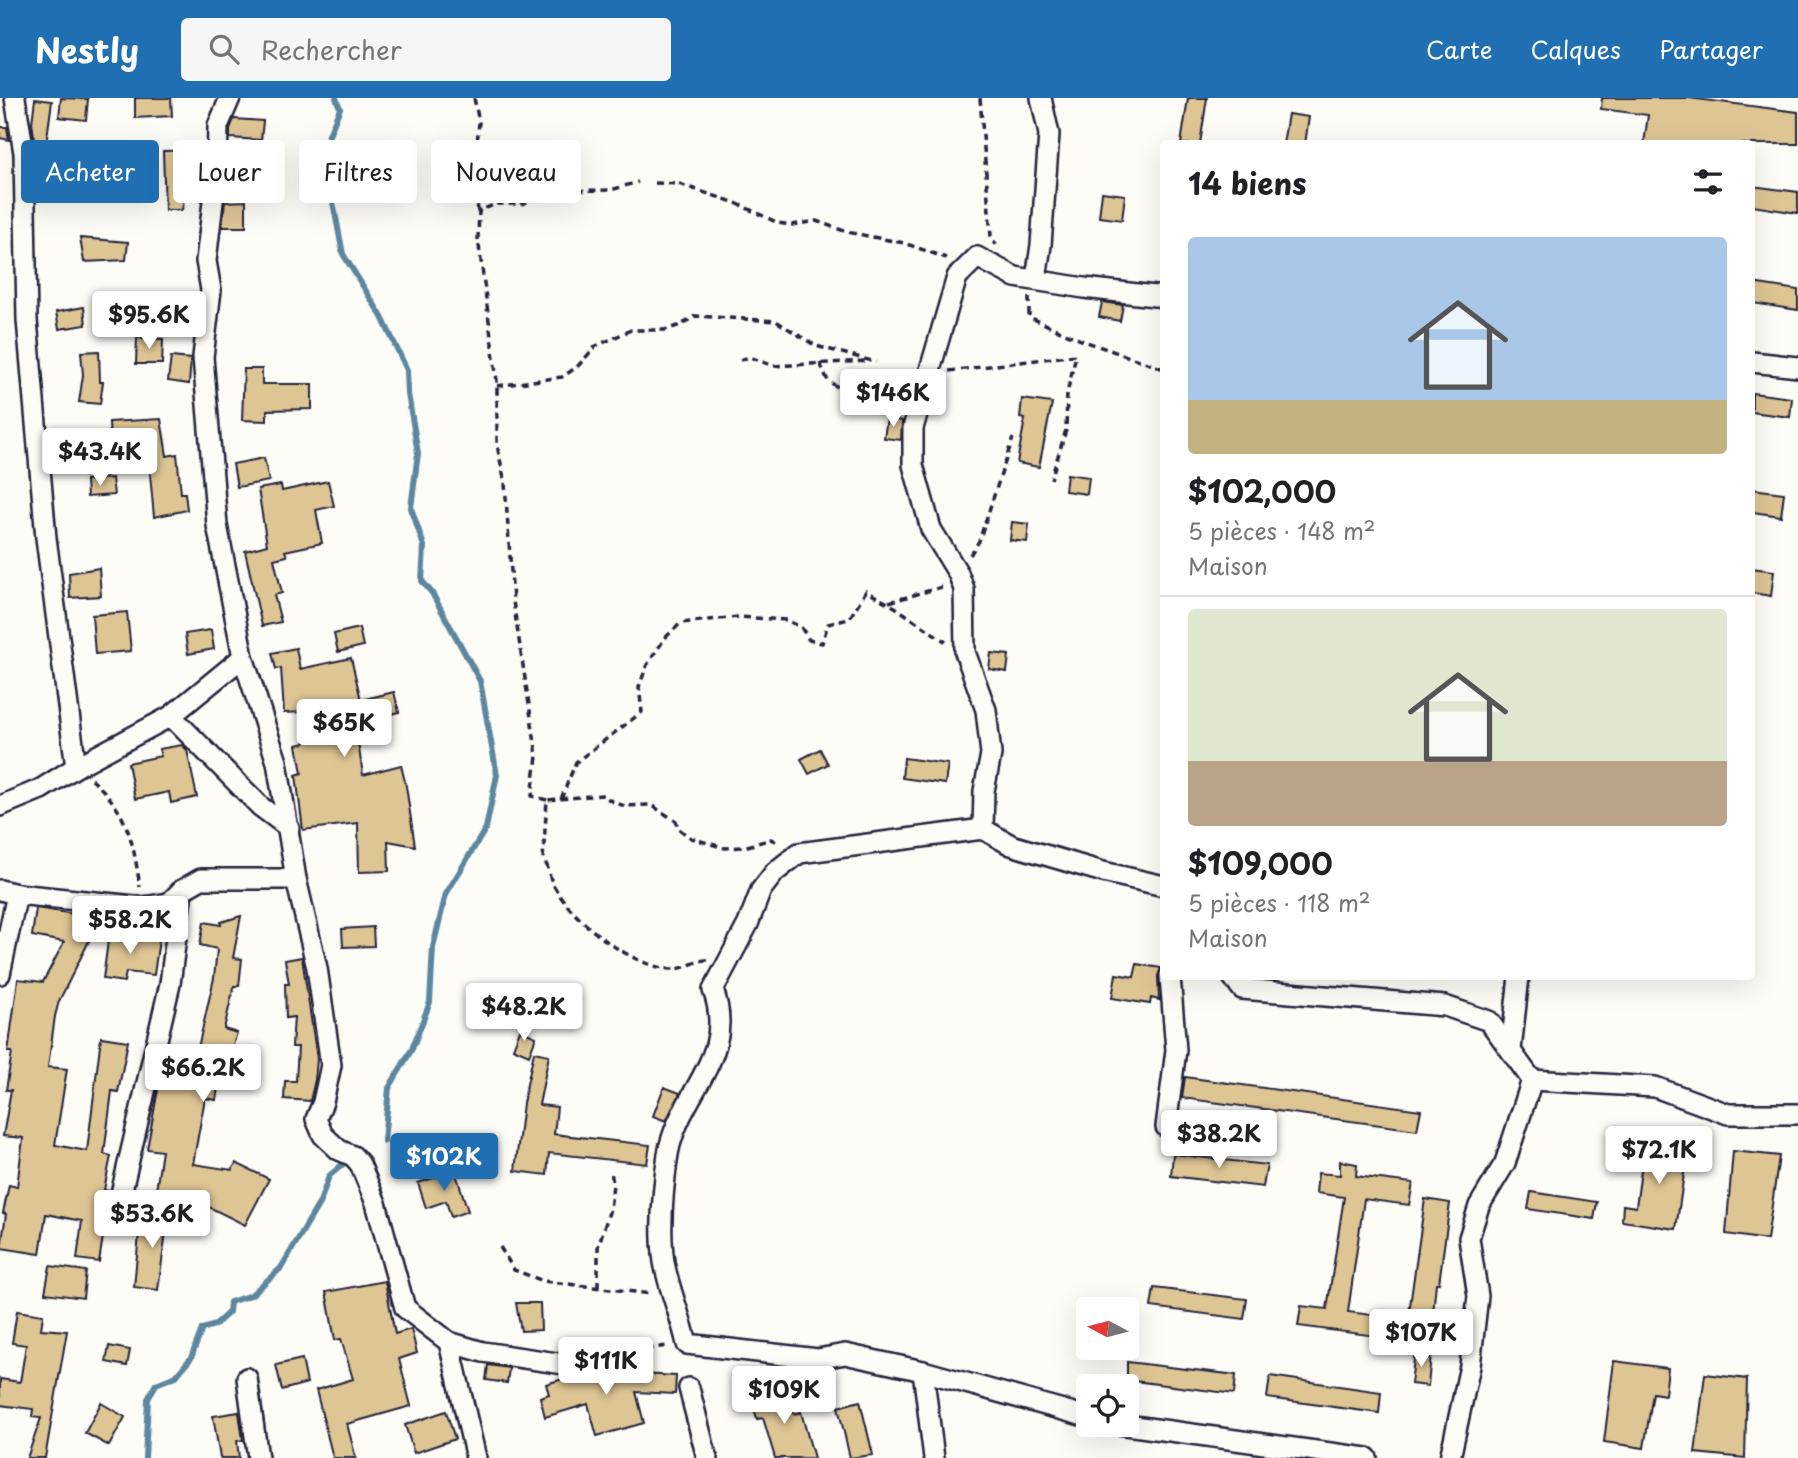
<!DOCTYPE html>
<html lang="fr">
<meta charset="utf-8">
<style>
:root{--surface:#fff;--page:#f6f6f6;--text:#202124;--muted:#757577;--line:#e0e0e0;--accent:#1f6fb2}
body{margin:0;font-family:"Playpen Sans",sans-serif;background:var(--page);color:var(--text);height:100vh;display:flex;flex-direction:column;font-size:26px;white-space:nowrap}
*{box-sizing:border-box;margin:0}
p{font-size:23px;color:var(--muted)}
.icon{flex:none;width:38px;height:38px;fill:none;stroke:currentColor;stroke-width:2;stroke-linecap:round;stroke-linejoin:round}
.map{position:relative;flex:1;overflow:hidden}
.drawer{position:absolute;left:1160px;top:42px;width:595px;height:840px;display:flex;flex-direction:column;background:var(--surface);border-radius:7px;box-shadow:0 7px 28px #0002}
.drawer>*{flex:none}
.top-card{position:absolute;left:21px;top:42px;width:665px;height:63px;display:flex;gap:14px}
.needle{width:46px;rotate:277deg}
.tools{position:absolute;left:1076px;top:1199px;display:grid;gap:14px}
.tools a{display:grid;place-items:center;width:63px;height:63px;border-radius:7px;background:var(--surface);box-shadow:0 7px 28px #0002;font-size:35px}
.price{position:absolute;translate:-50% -60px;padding:0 16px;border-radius:7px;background:#fff;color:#222;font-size:23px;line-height:46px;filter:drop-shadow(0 2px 4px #0008)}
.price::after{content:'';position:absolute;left:50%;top:42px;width:21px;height:16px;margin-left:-10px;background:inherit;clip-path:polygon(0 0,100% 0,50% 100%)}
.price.selected{background:var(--accent);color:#fff}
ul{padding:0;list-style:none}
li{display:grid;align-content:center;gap:14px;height:371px;padding:0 28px}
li+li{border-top:2px solid var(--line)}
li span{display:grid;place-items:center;height:217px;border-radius:7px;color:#555}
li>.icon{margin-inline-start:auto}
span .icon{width:126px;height:126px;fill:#fffc;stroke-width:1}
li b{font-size:30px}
h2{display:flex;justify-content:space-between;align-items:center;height:84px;padding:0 28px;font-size:30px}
.tag{padding:0 24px;border-radius:7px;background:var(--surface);box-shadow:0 7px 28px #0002;font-size:24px;line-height:63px}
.tag.selected{background:var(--accent);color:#fff}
header{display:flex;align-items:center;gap:42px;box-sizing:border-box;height:98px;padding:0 35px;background:var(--accent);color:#fff}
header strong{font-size:33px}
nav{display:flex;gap:38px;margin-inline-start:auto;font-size:24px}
.search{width:490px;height:63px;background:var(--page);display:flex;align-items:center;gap:18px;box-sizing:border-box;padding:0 24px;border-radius:7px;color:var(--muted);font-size:26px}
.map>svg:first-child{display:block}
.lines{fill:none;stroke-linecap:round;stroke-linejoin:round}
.stream{stroke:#5b879f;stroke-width:6}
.building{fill:#dec594;stroke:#22223b;stroke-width:2}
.minor-casing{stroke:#22223b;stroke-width:24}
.path{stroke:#22223b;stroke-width:3.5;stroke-dasharray:7 5;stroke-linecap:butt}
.minor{stroke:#fdfcf7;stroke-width:19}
</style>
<header>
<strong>Nestly</strong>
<div class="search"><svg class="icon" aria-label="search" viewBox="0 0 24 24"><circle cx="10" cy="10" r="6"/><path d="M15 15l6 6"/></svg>Rechercher</div>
<nav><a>Carte</a><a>Calques</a><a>Partager</a></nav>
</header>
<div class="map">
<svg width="1798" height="1360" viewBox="0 0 1798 1360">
<rect width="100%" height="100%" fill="#fdfcf7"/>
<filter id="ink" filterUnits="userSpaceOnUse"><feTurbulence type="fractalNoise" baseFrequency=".0143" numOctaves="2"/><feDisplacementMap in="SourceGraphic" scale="14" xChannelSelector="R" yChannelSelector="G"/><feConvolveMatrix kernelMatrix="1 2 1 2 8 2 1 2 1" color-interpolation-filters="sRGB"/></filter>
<g filter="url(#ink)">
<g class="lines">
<g class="stream">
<path d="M336 0 340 10 323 52 343 156 382 219 407 272 408 296 418 355 411 410 424 448 422 483 432 495 480 583 497 677 486 730 446 796 433 849 430 904 412 951 389 990 384 1043"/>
<path d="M145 1360 148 1301 156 1286 176 1278 191 1260 202 1231 215 1227 229 1214 230 1204 251 1197 281 1170 320 1104 329 1078 348 1062"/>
</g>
</g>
<g class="building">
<path d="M61 0 88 1 86 22 59 19Z"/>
<path d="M135 0H171L172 18 135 20Z"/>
<path d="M1188 0H1207L1200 46H1181Z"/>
<path d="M1602 0H1689L1798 14V46H1644L1648 17 1601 11Z"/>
<path d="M35 1 52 3 46 47 35 45 32 25Z"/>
<path d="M1288 16 1309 19 1305 46H1283Z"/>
<path d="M234 21 263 23 261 42 230 40V31Z"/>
<path d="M0 29H7L9 42 0 40Z"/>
<path d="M205 52 202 91H186L182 112H165L163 53Z"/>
<path d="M1752 88 1798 94V115L1752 108Z"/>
<path d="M1102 94 1125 97 1122 122 1099 119Z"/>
<path d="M246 103V129H222L225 104Z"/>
<path d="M80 140 128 144 126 162 84 164Z"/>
<path d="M1752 185 1798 192V212L1752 205Z"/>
<path d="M1102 204 1123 207 1120 223 1099 219Z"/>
<path d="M84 209 86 227 59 231 56 214Z"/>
<path d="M137 240 163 241 162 266H136Z"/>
<path d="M99 253 100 284H103L100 306 79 304 83 277 81 254Z"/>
<path d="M171 259 191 261 189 286 168 283Z"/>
<path d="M244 271H262V286H312V311L267 312V323L242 322Z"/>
<path d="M880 279 903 283 899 312 875 308Z"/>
<path d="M1752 295 1792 300 1790 319 1752 314Z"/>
<path d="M1022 301 1052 305 1039 369 1017 365 1025 321 1020 320Z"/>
<path d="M887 320 902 323 901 342 884 340Z"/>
<path d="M161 321 167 358 177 356 181 395H185L187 412 154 419 147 343 110 345 109 324Z"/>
<path d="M99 353 100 375 78 376V354Z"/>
<path d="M264 360 269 383 237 389 233 366Z"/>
<path d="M1067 376 1089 379 1087 396 1065 393Z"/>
<path d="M112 380 114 397 87 399 86 382Z"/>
<path d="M328 383 334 408 316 412 322 445 285 453 287 458 274 461 282 495 274 497 281 524 262 528 245 453 267 447 258 391 281 387 282 393Z"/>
<path d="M1752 391 1784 395 1781 418 1752 414Z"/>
<path d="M1012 424 1029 426 1027 444 1010 442Z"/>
<path d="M99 470 101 498 70 500 69 475Z"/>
<path d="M1752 470 1774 473 1771 498 1752 495Z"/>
<path d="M127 514 131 553 95 556 92 517Z"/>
<path d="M359 530 363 548 338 554 334 536Z"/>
<path d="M211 532 214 551 188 556 185 536Z"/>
<path d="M296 550 300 571 351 560 361 602 394 594 399 614 355 625 363 677 401 667 406 688 415 748 388 743 389 773 359 774 358 725 303 732 296 677 302 675 297 647 305 645 303 614 284 615 281 570 276 571 272 555Z"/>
<path d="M991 555 1009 557 1007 574 989 571Z"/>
<path d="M182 647 187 652 197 699 171 705 169 694 135 701 128 665 161 658 159 651Z"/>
<path d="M820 651 828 666 809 676 801 661Z"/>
<path d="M904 660 948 666 945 686 902 680Z"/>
<path d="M36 810 81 817 78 831 94 833 59 903 55 918 48 969 67 971 55 1047 87 1053 101 939 128 943 118 994 112 993 104 1056 111 1058 104 1092 109 1093 106 1107 109 1117 107 1127 105 1126 99 1164 77 1161 82 1123 46 1116 40 1156 1 1150 6 1116 3 1115 9 1087 17 1089 23 1040 3 1038 11 992H6L12 954H8L18 881 43 884 64 844 32 838Z"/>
<path d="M241 818 233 860 242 861 239 888H234L224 931 237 935 231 953 224 951 216 1002 205 1000 193 1066 232 1072 236 1065 269 1081 245 1127 205 1107 204 1113 154 1106 162 1053 147 1051 159 986 164 987 165 980 186 984 191 949 198 950 214 880 217 851 200 847 204 824 221 827V824Z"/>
<path d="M373 829 374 848 343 849 342 831Z"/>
<path d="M109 835 159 841 154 877 126 874 124 884 103 881Z"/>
<path d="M302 859 317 961 315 982 310 1003 284 1001 285 983H296L298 949H292L294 919 286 920 285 886H289L285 862Z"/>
<path d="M1137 866 1161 870 1158 878 1159 902 1151 900 1150 906 1112 900 1116 876 1134 879Z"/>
<path d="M520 932 536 939 529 957 513 950Z"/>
<path d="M534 954 549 957 539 1007 557 1009 554 1036 650 1047 647 1066 549 1055 547 1077 515 1073 523 1005Z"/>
<path d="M1185 979 1421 1012 1417 1032 1182 1000Z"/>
<path d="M664 989 680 995 666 1023 653 1018Z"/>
<path d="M1645 1043 1688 1048 1676 1131 1622 1123 1623 1107 1636 1109Z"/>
<path d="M1733 1053 1779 1058 1767 1142 1726 1136Z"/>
<path d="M1173 1056 1267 1067 1263 1089 1171 1078Z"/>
<path d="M1340 1063 1357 1066 1356 1078 1413 1085 1409 1107 1364 1101 1348 1214 1408 1222 1425 1101 1450 1105 1439 1185H1436L1430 1245 1298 1228 1301 1208 1327 1211 1344 1099 1316 1095 1318 1075 1340 1077Z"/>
<path d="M455 1073 468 1113 451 1119 446 1103 426 1110 418 1085Z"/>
<path d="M1531 1094 1597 1104 1594 1121 1528 1111Z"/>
<path d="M150 1109 169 1112 158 1192 134 1189 139 1136 146 1137Z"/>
<path d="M50 1168 86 1173 83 1200 45 1195Z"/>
<path d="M385 1183 395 1236 411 1231 417 1255 399 1261 411 1308 347 1326 356 1360H333L316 1292 353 1281 341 1241 335 1242 326 1194Z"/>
<path d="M1154 1190 1247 1201 1244 1221 1151 1209Z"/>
<path d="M516 1205H540L541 1232 521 1233Z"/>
<path d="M17 1213 43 1217 41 1231 67 1233 45 1360H27L41 1320 32 1319 33 1311 0 1307V1281L20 1284 26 1247 12 1245Z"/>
<path d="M109 1248 130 1252 127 1268 106 1264Z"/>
<path d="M1415 1253 1431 1256 1428 1288 1411 1286Z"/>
<path d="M302 1261 307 1285 282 1292 276 1267Z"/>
<path d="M1614 1263 1668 1270 1665 1297 1653 1295 1644 1350 1604 1344Z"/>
<path d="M1127 1264 1236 1277 1234 1296 1127 1282Z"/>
<path d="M488 1267 509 1270 507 1285 486 1282Z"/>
<path d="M590 1273 676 1278 675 1296 636 1294 644 1325 597 1338 588 1306 545 1319 540 1299 549 1296 546 1286Z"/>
<path d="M1705 1276 1747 1281 1745 1360 1695 1355Z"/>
<path d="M1270 1278 1381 1294 1379 1315 1267 1300Z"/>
<path d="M788 1292 794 1316 801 1314 814 1360H775L763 1320 757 1321 752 1302Z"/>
<path d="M860 1303 873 1357 850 1360 838 1309Z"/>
<path d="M101 1305 125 1319 109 1348 85 1335Z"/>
<path d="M446 1313 455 1341 414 1355 405 1327Z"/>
<path d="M239 1314 243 1342 237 1343 239 1360H220L213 1318Z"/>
</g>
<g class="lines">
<defs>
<g id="minor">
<path d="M15 0 24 55 27 222 46 440 76 669"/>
<path d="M230 0 218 28 217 70 206 163 211 192 203 259 217 427 243 559 277 664 296 781 317 870 331 967 323 1004 316 1021 323 1037 339 1052 353 1058 360 1066 376 1105 405 1210 449 1244 476 1360"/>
<path d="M1036 181 1041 147 1049 36 1041 0"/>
<path d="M1752 264 1798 269"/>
<path d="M171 618 261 709 289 730"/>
<path d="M0 708 41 691 76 669 171 618 243 559"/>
<path d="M983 731 984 693 991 656 986 612 965 554 964 491 958 475 931 431 913 367V330L957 179 977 159 1015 179 1084 190 1164 199"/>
<path d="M0 792 17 796 144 809 169 805 182 792 201 781H296"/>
<path d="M0 876 17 796"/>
<path d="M1232 878 1242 891 1445 908 1489 923 1532 982 1505 1065 1479 1108 1469 1140 1478 1198 1470 1268 1450 1360"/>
<path d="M1511 952 1519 878"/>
<path d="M1532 982 1655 989 1728 1016H1798"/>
<path d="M1166 1029 1176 952 1170 878"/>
<path d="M118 1109 170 886 182 792"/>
<path d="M449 1244 483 1254 564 1266"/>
<path d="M923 1273 934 1360"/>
<path d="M247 1280 258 1360"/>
<path d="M689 1290 707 1360"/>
<path d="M1088 1319 923 1273 845 1256 818 1261 687 1246C681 1218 669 1192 664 1164 659 1130 663 1090 668 1056 679 994 738 959 713 892L748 826 761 792 775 774 799 755 983 731 1011 747 1103 774 1164 788"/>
<path d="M1119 1326 1367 1360"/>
</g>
</defs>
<use href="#minor" class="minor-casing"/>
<g class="path">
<path d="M474 0 479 24 475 68 478 115"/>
<path d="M980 0 991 138 996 147"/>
<path d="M655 85 679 86 736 105 778 125 792 127 816 123 847 134 904 145 946 160"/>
<path d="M1029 199V219L1081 242 1164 271"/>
<path d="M740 262 750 259 773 268 866 263"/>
<path d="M820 265 828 283 871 310"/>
<path d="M949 273 1076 257 1067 295 1066 332 1051 381"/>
<path d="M497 288 562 279 577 269 596 248 631 232H665L681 227 695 218 776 223 816 248 876 264"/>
<path d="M970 457 979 443 1013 340"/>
<path d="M889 504 942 489"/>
<path d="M91 681C128 713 133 743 140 789"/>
<path d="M561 701 576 664 642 614 639 589 647 567 665 540 681 525 738 519 786 522 801 529 809 542 822 545 828 526 849 521 866 493 895 509 946 544"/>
<path d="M547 702 532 698 537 658 513 503 505 385 497 347V283L478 140 479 113 496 106H523L549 93 611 92 638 84"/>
<path d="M708 862C696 861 685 872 672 871 631 869 571 822 553 786 548 777 550 770 543 761L547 702 602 697 613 704 625 708 651 707 676 723 679 731 691 740 725 750 744 749 771 741 778 745"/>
<path d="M500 1149 514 1172 543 1183 652 1196"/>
<path d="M598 1189V1149L610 1111 613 1087 611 1072"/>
<path d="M575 1248 629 1253 668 1248"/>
</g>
<use href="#minor" class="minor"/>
</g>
</g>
</svg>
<div class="tools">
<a><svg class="needle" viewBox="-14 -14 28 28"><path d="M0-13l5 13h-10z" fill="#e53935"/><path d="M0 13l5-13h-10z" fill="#757577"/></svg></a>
<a><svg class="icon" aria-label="locate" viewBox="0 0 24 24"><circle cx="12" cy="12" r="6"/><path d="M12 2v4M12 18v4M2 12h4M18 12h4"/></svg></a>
</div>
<b class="price" style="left:149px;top:253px">$95.6K</b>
<b class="price" style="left:893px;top:331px">$146K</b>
<b class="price" style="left:100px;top:390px">$43.4K</b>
<b class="price" style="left:344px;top:661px">$65K</b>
<b class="price" style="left:130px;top:858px">$58.2K</b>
<b class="price" style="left:524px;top:945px">$48.2K</b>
<b class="price" style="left:203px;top:1006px">$66.2K</b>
<b class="price" style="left:1219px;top:1072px">$38.2K</b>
<b class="price" style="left:1659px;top:1088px">$72.1K</b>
<b class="price selected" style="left:444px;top:1095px">$102K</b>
<b class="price" style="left:152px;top:1152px">$53.6K</b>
<b class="price" style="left:1421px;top:1271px">$107K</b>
<b class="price" style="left:606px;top:1299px">$111K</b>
<b class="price" style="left:784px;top:1328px">$109K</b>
<div class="top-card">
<a class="tag selected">Acheter</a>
<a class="tag">Louer</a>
<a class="tag">Filtres</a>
<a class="tag">Nouveau</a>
</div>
<section class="drawer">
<h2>14 biens<svg class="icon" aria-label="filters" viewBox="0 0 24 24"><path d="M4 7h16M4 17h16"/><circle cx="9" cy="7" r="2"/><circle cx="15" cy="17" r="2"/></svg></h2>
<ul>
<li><span style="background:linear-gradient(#a9c7e8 75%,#c2b280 0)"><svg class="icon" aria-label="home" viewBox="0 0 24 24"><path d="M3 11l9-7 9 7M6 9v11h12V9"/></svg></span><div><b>$102,000</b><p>5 pièces · 148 m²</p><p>Maison</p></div></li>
<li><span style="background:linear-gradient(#dfe7d0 70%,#b9a48a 0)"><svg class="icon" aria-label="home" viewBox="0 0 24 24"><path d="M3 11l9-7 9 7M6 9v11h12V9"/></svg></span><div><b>$109,000</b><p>5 pièces · 118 m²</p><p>Maison</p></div></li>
</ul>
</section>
</div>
